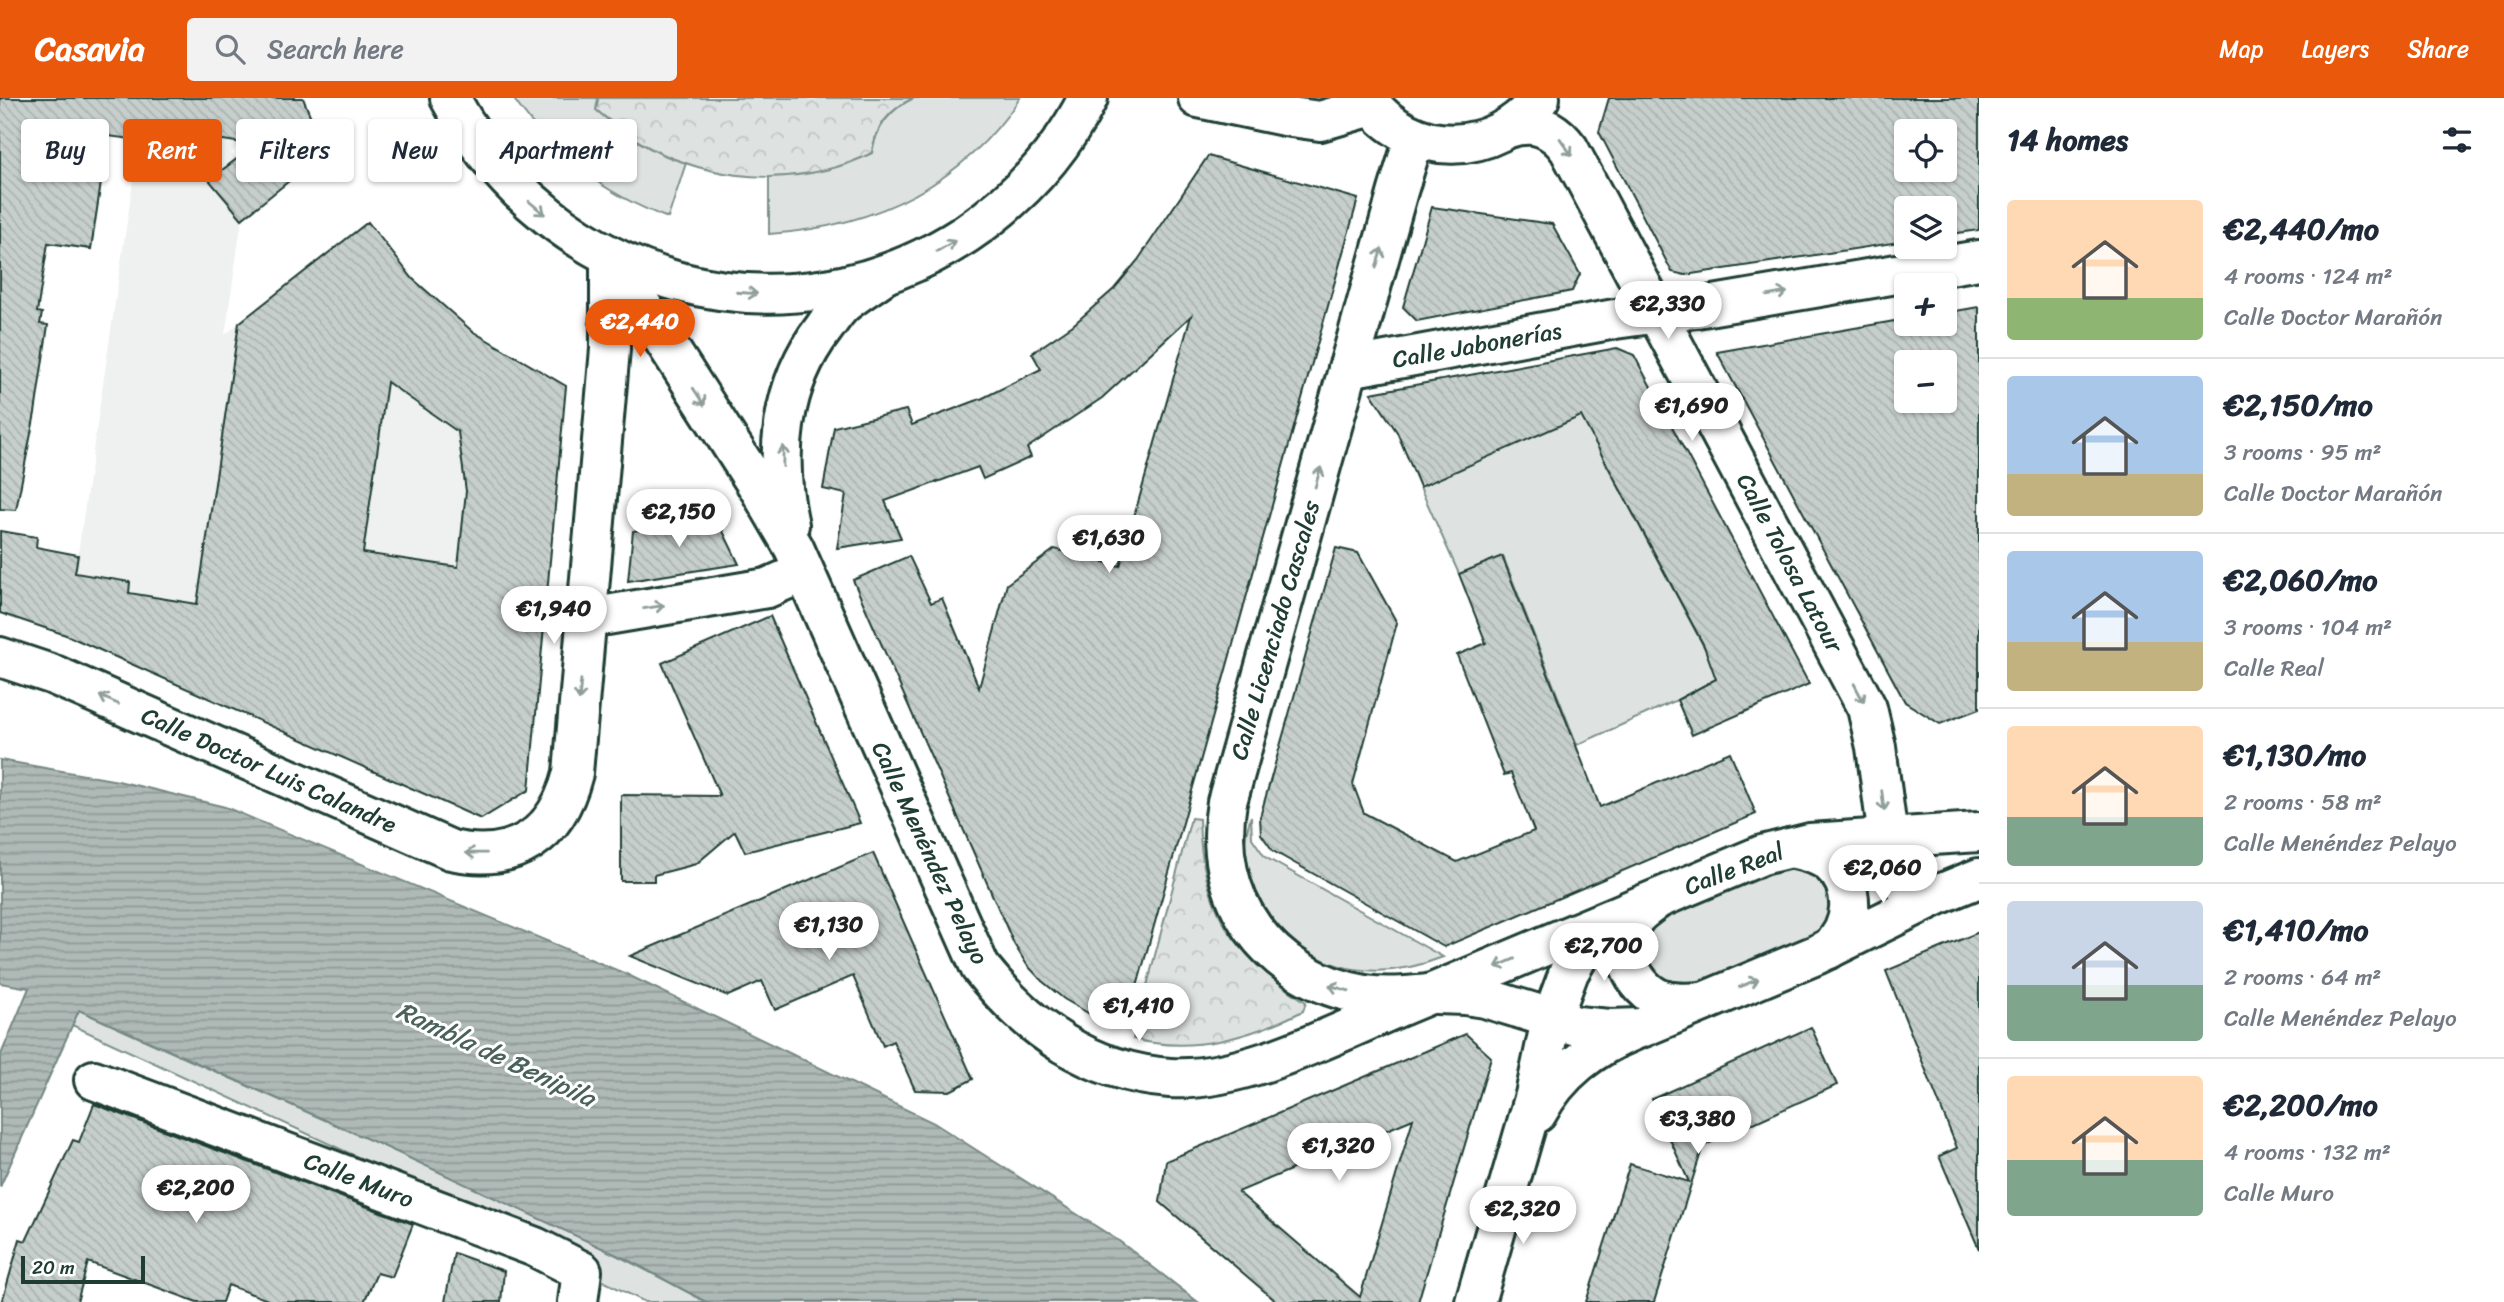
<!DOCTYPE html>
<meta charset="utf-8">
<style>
:root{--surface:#fff;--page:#f2f2f3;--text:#1f2937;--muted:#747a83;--line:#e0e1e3;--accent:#ea580c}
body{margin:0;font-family:Sriracha,sans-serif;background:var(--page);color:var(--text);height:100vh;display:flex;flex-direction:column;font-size:26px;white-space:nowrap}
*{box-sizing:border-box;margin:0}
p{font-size:23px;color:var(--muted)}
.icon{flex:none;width:38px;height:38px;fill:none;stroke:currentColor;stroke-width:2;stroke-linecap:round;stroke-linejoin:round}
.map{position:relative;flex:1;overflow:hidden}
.drawer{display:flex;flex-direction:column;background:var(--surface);width:525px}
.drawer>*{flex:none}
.guide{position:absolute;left:21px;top:21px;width:665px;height:63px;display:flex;gap:14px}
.controls{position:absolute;left:1894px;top:21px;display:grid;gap:14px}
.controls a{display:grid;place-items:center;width:63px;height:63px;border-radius:7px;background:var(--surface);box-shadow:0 2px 5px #0004;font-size:35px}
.scale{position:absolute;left:21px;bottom:18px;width:124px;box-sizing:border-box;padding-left:7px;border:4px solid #1f3d34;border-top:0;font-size:19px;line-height:24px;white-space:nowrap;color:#1f3d34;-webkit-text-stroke:5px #fff;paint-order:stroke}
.price{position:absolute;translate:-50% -60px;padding:0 16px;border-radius:24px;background:#fff;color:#222;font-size:23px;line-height:46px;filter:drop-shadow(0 2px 4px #0008)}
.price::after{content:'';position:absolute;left:50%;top:42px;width:21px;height:16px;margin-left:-10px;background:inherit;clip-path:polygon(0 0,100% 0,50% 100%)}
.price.on{background:var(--accent);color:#fff}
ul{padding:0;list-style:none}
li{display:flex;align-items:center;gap:21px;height:175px;padding:0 28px}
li+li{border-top:2px solid var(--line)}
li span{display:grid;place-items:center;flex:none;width:196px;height:140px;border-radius:7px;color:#555}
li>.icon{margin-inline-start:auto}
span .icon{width:84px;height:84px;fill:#fffc;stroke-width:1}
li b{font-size:30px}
h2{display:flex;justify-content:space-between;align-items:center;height:84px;padding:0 28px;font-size:30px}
.tag{padding:0 24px;border-radius:7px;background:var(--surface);box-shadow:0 2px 5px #0004;font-size:24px;line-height:63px}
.tag.on{background:var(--accent);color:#fff}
header{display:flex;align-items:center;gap:42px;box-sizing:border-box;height:98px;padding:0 35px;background:var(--accent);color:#fff}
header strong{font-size:33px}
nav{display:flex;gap:38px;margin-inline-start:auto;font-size:24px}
.search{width:490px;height:63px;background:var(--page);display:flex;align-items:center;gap:18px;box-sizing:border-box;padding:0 24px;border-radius:7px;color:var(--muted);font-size:26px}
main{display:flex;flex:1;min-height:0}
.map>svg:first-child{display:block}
.built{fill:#eef1f0}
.park{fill:url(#park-crowns);stroke:#7e908b;stroke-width:2}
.garden{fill:#dee3e2;stroke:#7e908b;stroke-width:2}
.water{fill:url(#water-rules);stroke:#758883;stroke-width:2}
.building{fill:url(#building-back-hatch);stroke:#1f3d34;stroke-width:2;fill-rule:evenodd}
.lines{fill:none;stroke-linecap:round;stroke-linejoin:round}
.street-casing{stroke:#1f3d34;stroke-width:44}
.secondary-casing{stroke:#1f3d34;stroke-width:44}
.primary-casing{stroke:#1f3d34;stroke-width:44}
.street{stroke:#fff;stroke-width:38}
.secondary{stroke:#fff;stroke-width:38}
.primary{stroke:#fff;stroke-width:38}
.oneway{stroke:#8f9e9a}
.labels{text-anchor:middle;stroke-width:6;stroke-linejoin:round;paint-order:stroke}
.street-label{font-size:24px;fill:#1f3d34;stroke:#fff}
.water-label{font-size:26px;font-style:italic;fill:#4a625b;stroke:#fff}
</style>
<header>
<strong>Casavia</strong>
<div class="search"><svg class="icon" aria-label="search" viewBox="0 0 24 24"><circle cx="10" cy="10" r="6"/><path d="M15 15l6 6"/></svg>Search here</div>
<nav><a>Map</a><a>Layers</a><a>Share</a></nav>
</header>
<main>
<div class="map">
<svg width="1979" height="1204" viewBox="0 0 1979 1204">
<defs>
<pattern id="park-crowns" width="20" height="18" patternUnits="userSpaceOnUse" patternTransform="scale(1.75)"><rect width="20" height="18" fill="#dee3e2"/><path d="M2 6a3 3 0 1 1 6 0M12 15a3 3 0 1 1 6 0" fill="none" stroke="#bec4c2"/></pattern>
<pattern id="water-rules" width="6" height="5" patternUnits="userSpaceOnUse" patternTransform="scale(1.75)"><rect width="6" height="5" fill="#afbab7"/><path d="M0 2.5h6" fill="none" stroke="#8e9896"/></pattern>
<pattern id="building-back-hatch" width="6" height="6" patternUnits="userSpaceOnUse" patternTransform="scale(1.75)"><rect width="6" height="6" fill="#c7cfcc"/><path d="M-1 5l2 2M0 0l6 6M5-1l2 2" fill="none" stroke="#aab3b0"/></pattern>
</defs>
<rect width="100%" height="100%" fill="#fff"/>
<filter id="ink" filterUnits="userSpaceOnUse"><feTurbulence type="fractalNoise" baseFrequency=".0143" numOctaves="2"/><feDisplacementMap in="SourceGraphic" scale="14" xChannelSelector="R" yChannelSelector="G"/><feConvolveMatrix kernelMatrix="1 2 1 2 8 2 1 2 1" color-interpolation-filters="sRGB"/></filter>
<g filter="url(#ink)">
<g class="built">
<path d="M218 4 247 41 231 55 237 61 209 82 242 121 225 237 239 225 196 514 162 509 163 500 129 495 130 484 75 475 141 29 211 40Z"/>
<path d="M387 284 458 334 466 393 458 469 363 455Z"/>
</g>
<g class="park">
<path d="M598 0H914C890 11 875 28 872 55 807 89 724 85 658 54 635 43 616 28 596 12Z"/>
<path d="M1191 720 1199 721C1202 811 1231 855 1306 904L1303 913C1249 940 1192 956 1133 941Z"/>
</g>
<g class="garden">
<path d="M513 0H598L596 12C622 34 652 56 686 65L668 120C604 96 552 56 513 0Z"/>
<path d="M914 0H1020C961 88 873 129 769 136V79C804 78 841 71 872 55 876 29 890 11 914 0Z"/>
<path d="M1629 295 1600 354 1720 579 1677 602 1577 647 1503 458 1459 476 1420 389Z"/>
<path d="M1251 718 1252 740 1265 759 1443 859C1415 870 1385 876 1354 871 1309 864 1273 832 1255 791 1250 782 1245 771 1244 761 1243 746 1247 732 1251 718Z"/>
<path d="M1820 759 1847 827 1705 903 1643 891 1635 819 1658 800Z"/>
<path d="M79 912C288 1009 504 1094 706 1204H645L535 1149 481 1116 72 927Z"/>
</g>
<path class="water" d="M0 662 118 683 225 709 626 876 934 1025 1119 1143 1198 1204H706L634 1165 379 1046 79 912 0 1089V959L29 890 0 885Z"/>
<g class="building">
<path d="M0 0H303L325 54 242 121 209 82 255 47 141 29 139 42 108 38 91 151 48 145 37 214 42 215 40 226 48 227 35 315 16 412 0 411Z"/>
<path d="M1609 0H1979V132L1944 137V110H1906V143L1685 177 1672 174 1599 34ZM1906 33H1944V72H1906Z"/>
<path d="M1208 58 1358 101 1129 917 1105 925 1064 901 1042 883 1027 867 1014 846 853 482 909 458 931 505 942 500 979 590 1007 486 1055 451 1120 468 1191 218 1102 300 1027 350 1031 359 983 381 978 369 885 403 901 440 837 450 846 396 823 391 834 329 906 312 912 327 983 300 1041 271 1032 255 1073 227 1114 191 1138 162Z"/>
<path d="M1432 109 1552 126 1580 176 1572 193 1417 223 1403 209Z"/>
<path d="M368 124 413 181 472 233 566 288 529 692 481 721 66 537 0 515V433L37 439 36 449 78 457 75 475 130 484 129 495 197 506 239 225ZM387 284 458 334 466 393 458 469 363 455Z"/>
<path d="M1979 209V611L1940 626 1905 604 1717 254 1906 221V226H1944V215ZM1906 264H1944V303H1906Z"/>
<path d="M1617 250 1634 257 1809 586 1692 637 1677 602 1716 581 1704 548 1581 318 1420 389 1397 334 1371 295Z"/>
<path d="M716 419 739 466 628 483 633 433Z"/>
<path d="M1336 450 1358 455 1397 525 1353 686 1364 715 1457 764 1534 733 1511 675 1504 677 1457 557 1486 545 1459 476 1502 458 1600 709 1730 654 1756 716 1444 849 1273 753 1261 736 1260 719Z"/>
<path d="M770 518 860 725 745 754 735 733 696 766 654 777V783H621V697L720 698 662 565Z"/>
<path d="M873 755 973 981 950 993 915 992 893 943 883 948 853 878 775 912 762 883 728 898 630 858Z"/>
<path d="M1979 834V1151L1939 1058 1957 1050 1886 873Z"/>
<path d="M1811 929 1837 987 1703 1048 1654 1204H1586L1630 1066 1689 1084 1652 1001Z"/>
<path d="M1466 936 1491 959 1418 1204H1277L1160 1104 1166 1063ZM1413 1021 1360 1199 1238 1094 1319 1060Z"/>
<path d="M94 1006 413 1126 392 1179 377 1175 364 1204H273L228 1187 222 1204H197L88 1164 77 1204H2L20 1141 26 1143 73 1042 79 1044Z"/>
<path d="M454 1155 504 1173 501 1204H445Z"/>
</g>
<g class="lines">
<defs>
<g id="street">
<path d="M1198 0 1284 18 1320 23 1372 8"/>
<path d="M1366 0C1411 62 1494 60 1540 0"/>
<path d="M1508 30C1534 22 1553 29 1569 51L1867 610 1876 649 1888 740"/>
<path d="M1417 40 1409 57 1398 93 1227 704C1210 800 1268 881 1365 897 1386 900 1407 898 1429 896"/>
<path d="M1348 270 1615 221 1696 210 1979 162"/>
<path d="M587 515 607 517 767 490 804 474"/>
<path d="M0 559 54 577 451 752C515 766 557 738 573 675L610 251V158"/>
<path d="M94 982 535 1149 582 1173 578 1204"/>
</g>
<g id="secondary">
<path d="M610 158 759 390 794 450 980 869C1029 931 1089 974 1170 980 1243 985 1338 934 1406 906 1525 857 1643 806 1762 757L1810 745 1979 734"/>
<path d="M789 427C774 359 780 287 824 230 830 222 836 212 844 205 856 195 871 186 884 177"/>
<path d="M1888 740C1894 777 1899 799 1942 795"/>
<path d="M1790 750C1804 753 1820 756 1831 766 1857 789 1854 829 1829 851"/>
<path d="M1656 802C1650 807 1640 813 1635 820 1614 847 1632 892 1663 902 1676 906 1689 905 1702 904"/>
<path d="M1436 896 1465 897 1485 900 1577 928 1610 931 1641 930 1816 857 1942 795 1979 780"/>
<path d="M1537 1015C1559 974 1593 949 1635 932"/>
<path d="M1475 1204 1535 997 1551 922 1569 874 1586 845 1606 826"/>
</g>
<path id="primary" d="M450 0C552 189 783 255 966 136 1018 101 1060 56 1088 0"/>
</defs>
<use href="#street" class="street-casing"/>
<use href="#secondary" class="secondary-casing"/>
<use href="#primary" class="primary-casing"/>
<use href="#street" class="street"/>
<use href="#secondary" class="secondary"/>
<use href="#primary" class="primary"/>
</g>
<defs><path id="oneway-shaft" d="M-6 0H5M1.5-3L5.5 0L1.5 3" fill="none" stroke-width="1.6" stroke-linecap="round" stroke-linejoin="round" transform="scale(1.75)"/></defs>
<g class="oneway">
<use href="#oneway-shaft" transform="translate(1566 49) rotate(55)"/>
<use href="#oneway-shaft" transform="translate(537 110) rotate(40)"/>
<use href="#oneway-shaft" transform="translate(946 148) rotate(-30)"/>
<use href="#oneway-shaft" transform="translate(1379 160) rotate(-74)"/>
<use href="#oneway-shaft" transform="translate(747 195) rotate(4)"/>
<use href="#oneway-shaft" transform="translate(1777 196) rotate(-10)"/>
<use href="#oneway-shaft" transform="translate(699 299) rotate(57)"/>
<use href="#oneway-shaft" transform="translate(783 358) rotate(-89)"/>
<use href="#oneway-shaft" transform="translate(1318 379) rotate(-74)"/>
<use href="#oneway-shaft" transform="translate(654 509) rotate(-9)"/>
<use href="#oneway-shaft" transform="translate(580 592) rotate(95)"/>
<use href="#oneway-shaft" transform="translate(1859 595) rotate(62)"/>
<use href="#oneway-shaft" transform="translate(109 602) rotate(-156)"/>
<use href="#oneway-shaft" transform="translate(1883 703) rotate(83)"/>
<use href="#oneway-shaft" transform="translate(476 755) rotate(-179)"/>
<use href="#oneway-shaft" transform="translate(1505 865) rotate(157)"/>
<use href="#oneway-shaft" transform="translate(1749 885) rotate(-23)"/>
<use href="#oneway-shaft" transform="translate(1339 890) rotate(-164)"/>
</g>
</g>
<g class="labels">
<g class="street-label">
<text transform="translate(1477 247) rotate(-10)" y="8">Calle Jabonerías</text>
<text transform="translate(1790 465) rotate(62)" y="8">Calle Tolosa Latour</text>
<text transform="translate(1275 532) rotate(-74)" y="8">Calle Licenciado Cascales</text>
<text transform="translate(269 672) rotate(24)" y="8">Calle Doctor Luis Calandre</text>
<text transform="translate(930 755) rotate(65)" y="8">Calle Menéndez Pelayo</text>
<text transform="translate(1734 771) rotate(-21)" y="8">Calle Real</text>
<text transform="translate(359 1082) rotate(21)" y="8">Calle Muro</text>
</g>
<g class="water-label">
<text transform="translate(496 956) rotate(25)" y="9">Rambla de Benipila</text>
</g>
</g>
</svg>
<div class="controls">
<a><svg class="icon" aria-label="locate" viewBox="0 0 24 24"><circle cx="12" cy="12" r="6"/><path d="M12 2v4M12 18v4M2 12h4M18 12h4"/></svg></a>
<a><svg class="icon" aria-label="layers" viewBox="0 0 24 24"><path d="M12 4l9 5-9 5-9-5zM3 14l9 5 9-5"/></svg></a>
<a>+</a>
<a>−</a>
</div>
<div class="scale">20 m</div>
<b class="price" style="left:1668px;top:243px">€2,330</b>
<b class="price on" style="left:640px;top:261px">€2,440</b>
<b class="price" style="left:1692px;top:345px">€1,690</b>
<b class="price" style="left:679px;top:451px">€2,150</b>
<b class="price" style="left:1109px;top:477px">€1,630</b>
<b class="price" style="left:554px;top:548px">€1,940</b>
<b class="price" style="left:1883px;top:807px">€2,060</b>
<b class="price" style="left:829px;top:864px">€1,130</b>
<b class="price" style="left:1604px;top:885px">€2,700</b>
<b class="price" style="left:1139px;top:945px">€1,410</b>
<b class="price" style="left:1698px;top:1058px">€3,380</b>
<b class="price" style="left:1339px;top:1085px">€1,320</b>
<b class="price" style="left:196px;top:1127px">€2,200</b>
<b class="price" style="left:1523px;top:1148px">€2,320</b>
<div class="guide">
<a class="tag">Buy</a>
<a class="tag on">Rent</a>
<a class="tag">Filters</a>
<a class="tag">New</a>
<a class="tag">Apartment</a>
</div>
</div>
<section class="drawer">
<h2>14 homes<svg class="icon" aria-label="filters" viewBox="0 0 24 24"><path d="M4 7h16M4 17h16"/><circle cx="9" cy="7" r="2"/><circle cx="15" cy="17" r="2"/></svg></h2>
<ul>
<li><span style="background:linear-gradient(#ffd9b3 70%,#8fb573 0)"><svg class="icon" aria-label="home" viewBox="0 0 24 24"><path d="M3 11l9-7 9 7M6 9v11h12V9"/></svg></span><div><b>€2,440/mo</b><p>4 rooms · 124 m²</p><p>Calle Doctor Marañón</p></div></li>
<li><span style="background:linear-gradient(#a9c7e8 70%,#c2b280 0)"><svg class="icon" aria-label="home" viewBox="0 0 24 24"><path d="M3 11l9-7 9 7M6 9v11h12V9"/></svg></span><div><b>€2,150/mo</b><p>3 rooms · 95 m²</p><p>Calle Doctor Marañón</p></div></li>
<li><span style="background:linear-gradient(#a9c7e8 65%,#c2b280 0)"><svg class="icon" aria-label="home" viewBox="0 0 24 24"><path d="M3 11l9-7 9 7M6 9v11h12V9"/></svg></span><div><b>€2,060/mo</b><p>3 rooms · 104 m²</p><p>Calle Real</p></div></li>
<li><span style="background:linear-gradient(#ffd9b3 65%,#7fa58c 0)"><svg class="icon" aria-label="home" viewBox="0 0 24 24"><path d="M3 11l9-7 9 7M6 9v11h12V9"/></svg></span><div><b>€1,130/mo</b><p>2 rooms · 58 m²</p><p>Calle Menéndez Pelayo</p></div></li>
<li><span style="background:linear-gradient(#c9d6e8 60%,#7fa58c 0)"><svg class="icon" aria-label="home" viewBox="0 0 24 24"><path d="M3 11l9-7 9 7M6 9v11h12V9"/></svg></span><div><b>€1,410/mo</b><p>2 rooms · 64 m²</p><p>Calle Menéndez Pelayo</p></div></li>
<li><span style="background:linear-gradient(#ffd9b3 60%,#7fa58c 0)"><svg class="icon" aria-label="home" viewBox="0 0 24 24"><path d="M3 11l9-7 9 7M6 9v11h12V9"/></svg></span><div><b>€2,200/mo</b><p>4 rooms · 132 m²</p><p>Calle Muro</p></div></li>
</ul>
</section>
</main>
